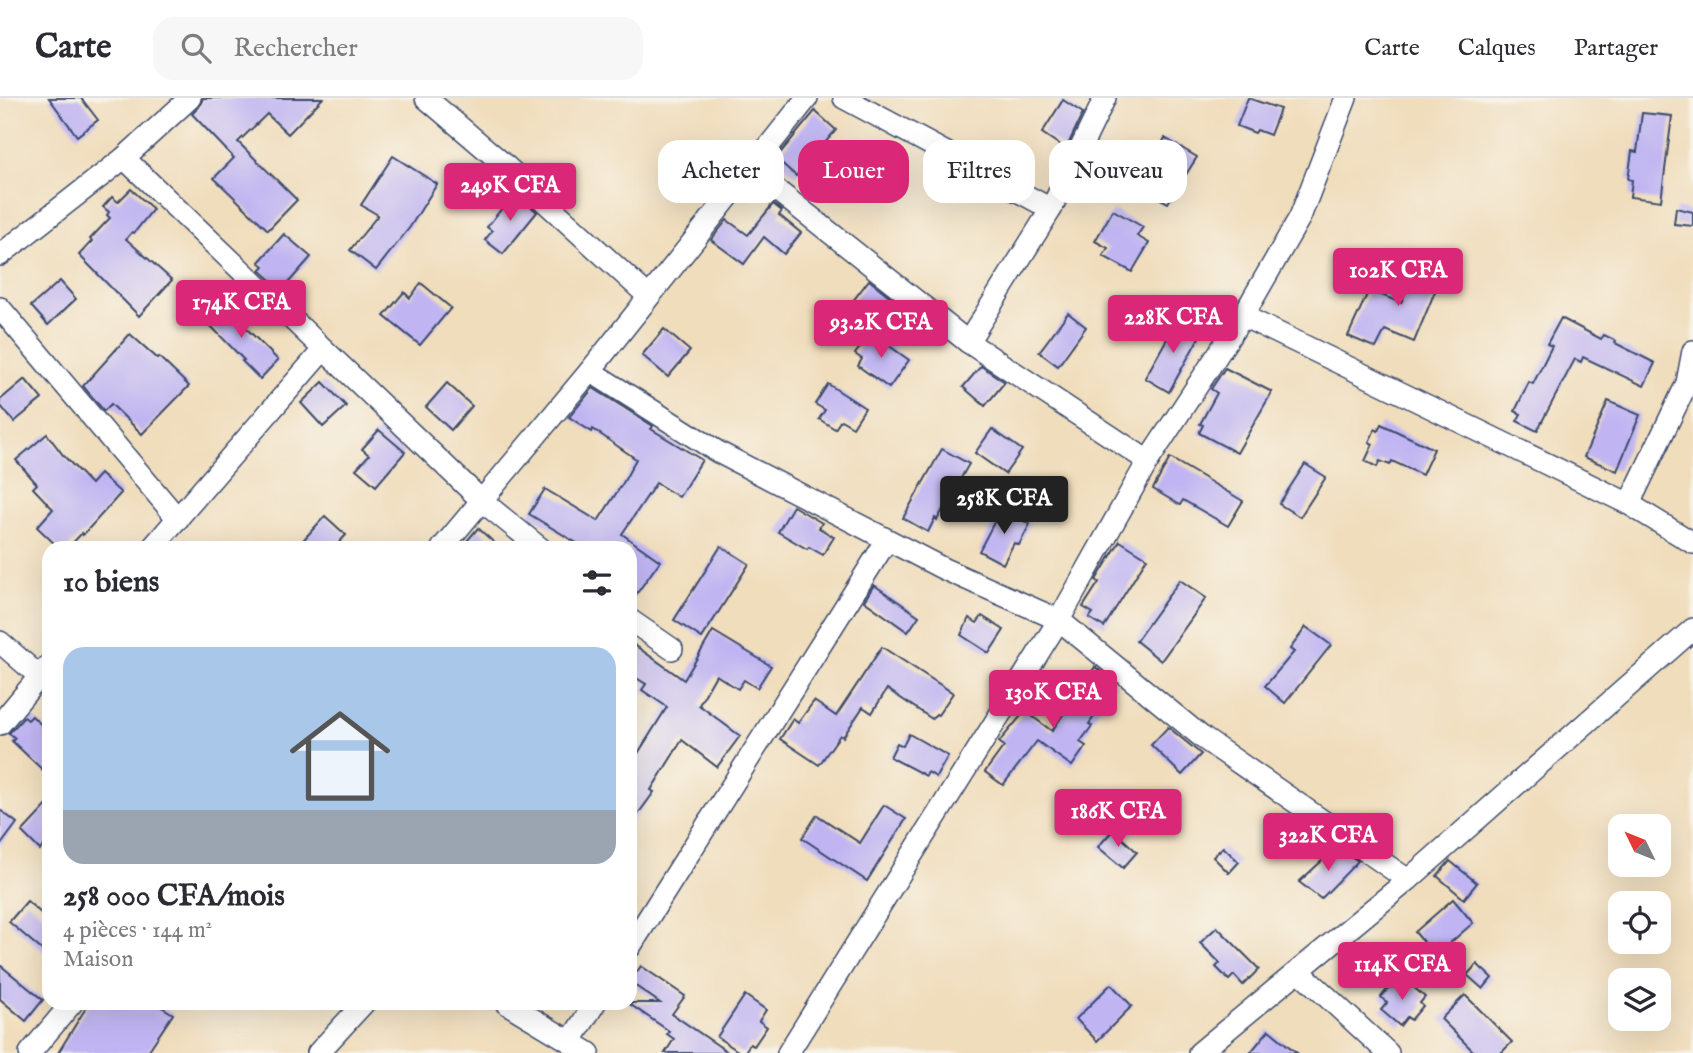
<!DOCTYPE html>
<html lang="fr">
<meta charset="utf-8">
<style>
:root{--surface:#fff;--page:#f7f7f7;--text:#2b2b33;--muted:#7c7c81;--line:#e1e1e2;--accent:#db2777}
body{margin:0;font-family:"IM FELL English",serif;background:var(--page);color:var(--text);height:100vh;display:flex;flex-direction:column;font-size:26px;white-space:nowrap}
*{box-sizing:border-box;margin:0}
p{font-size:23px;color:var(--muted)}
.icon{flex:none;width:38px;height:38px;fill:none;stroke:currentColor;stroke-width:2;stroke-linecap:round;stroke-linejoin:round}
.map{position:relative;flex:1;overflow:hidden}
.panel{position:absolute;left:42px;top:443px;width:595px;height:469px;display:flex;flex-direction:column;background:var(--surface);border-radius:21px;box-shadow:0 7px 28px #0002}
.panel>*{flex:none}
.guide{position:absolute;left:658px;top:42px;width:665px;height:63px;display:flex;gap:14px}
.needle{width:46px;rotate:313deg}
.fabs{position:absolute;left:1608px;top:716px;display:grid;gap:14px}
.fabs a{display:grid;place-items:center;width:63px;height:63px;border-radius:14px;background:var(--surface);box-shadow:0 7px 28px #0002;font-size:35px}
.price{position:absolute;translate:-50% -60px;padding:0 16px;border-radius:7px;background:var(--accent);color:#fff;font-size:23px;line-height:46px;filter:drop-shadow(0 2px 4px #0008)}
.price::after{content:'';position:absolute;left:50%;top:42px;width:21px;height:16px;margin-left:-10px;background:inherit;clip-path:polygon(0 0,100% 0,50% 100%)}
.price.active{background:#222;color:#fff}
ul{padding:0;list-style:none}
li{display:grid;align-content:center;gap:14px;height:371px;padding:0 21px}
li+li{border-top:2px solid var(--line)}
li span{display:grid;place-items:center;height:217px;border-radius:21px;color:#555}
li>.icon{margin-inline-start:auto}
span .icon{width:126px;height:126px;fill:#fffc;stroke-width:1}
li b{font-size:30px}
h2{display:flex;justify-content:space-between;align-items:center;height:84px;padding:0 21px;font-size:30px}
.chip{padding:0 24px;border-radius:21px;background:var(--surface);box-shadow:0 7px 28px #0002;font-size:24px;line-height:63px}
.chip.active{background:var(--accent);color:#fff}
header{display:flex;align-items:center;gap:42px;box-sizing:border-box;height:98px;padding:0 35px;background:var(--surface);border-bottom:2px solid var(--line)}
header strong{font-size:33px}
nav{display:flex;gap:38px;margin-inline-start:auto;font-size:24px}
.search{width:490px;height:63px;background:var(--page);display:flex;align-items:center;gap:18px;box-sizing:border-box;padding:0 24px;border-radius:21px;color:var(--muted);font-size:26px}
.map>svg:first-child{display:block}
.building{fill:#c0b5f2}
.lines{fill:none;stroke-linecap:round;stroke-linejoin:round}
.street-casing{stroke:#3b496c;stroke-width:24}
.street{stroke:#fff;stroke-width:21}
</style>
<header>
<strong>Carte</strong>
<div class="search"><svg class="icon" aria-label="search" viewBox="0 0 24 24"><circle cx="10" cy="10" r="6"/><path d="M15 15l6 6"/></svg>Rechercher</div>
<nav><a>Carte</a><a>Calques</a><a>Partager</a></nav>
</header>
<div class="map">
<svg width="1693" height="955" viewBox="0 0 1693 955">
<rect width="100%" height="100%" fill="#f7f3e8"/>
<filter id="ink" filterUnits="userSpaceOnUse"><feTurbulence type="fractalNoise" baseFrequency=".0143" numOctaves="2"/><feDisplacementMap in="SourceGraphic" scale="14" xChannelSelector="R" yChannelSelector="G"/><feConvolveMatrix kernelMatrix="1 2 1 2 8 2 1 2 1" color-interpolation-filters="sRGB"/></filter>
<filter id="wash" filterUnits="userSpaceOnUse"><feTurbulence type="fractalNoise" baseFrequency=".00686" numOctaves="4" result="noise"/><feDisplacementMap in="SourceGraphic" scale="28" xChannelSelector="R" yChannelSelector="G"/><feGaussianBlur stdDeviation="1.57" result="paint"/><feColorMatrix in="noise" values="0 0 0 0 0 0 0 0 0 0 0 0 0 0 0 0 0 1.4 0 .05"/><feComposite in="paint" operator="in"/></filter>
<g filter="url(#wash)">
<rect width="100%" height="100%" fill="#f0ddbc"/>
<g id="blocks">
<g class="building">
<path d="M49 0H81L98 22 77 38Z"/>
<path d="M203 0H323L288 36 267 16 238 44 297 102 268 132 214 80 234 60 192 16 199 9Z"/>
<path d="M1248 0 1280 11 1270 37 1257 32 1255 35 1237 28Z"/>
<path d="M1063 2 1083 15 1066 51 1042 35Z"/>
<path d="M815 13 836 32 796 78 776 60Z"/>
<path d="M1642 15 1672 18 1661 103 1630 99 1632 82 1628 81 1632 53 1637 54Z"/>
<path d="M1165 40 1197 59 1168 105 1141 91 1152 71 1142 66 1151 50 1157 54Z"/>
<path d="M393 58 437 86 410 129 376 172 350 152 378 117 361 107Z"/>
<path d="M131 91 153 111 134 135 132 134 126 141 172 182 139 218 79 157 92 143 90 141 110 120 107 117 109 114 103 109 112 99 118 104Z"/>
<path d="M515 94 537 114 503 156 485 142 492 133 487 129Z"/>
<path d="M773 106 782 113 779 117 801 135 784 156 764 139 744 166 711 142 727 122 748 137Z"/>
<path d="M1676 110 1693 114V128L1674 126Z"/>
<path d="M1113 112 1143 129 1137 138 1149 145 1132 174 1103 158 1108 150 1095 143Z"/>
<path d="M284 136 311 159 282 192 260 172 264 168 259 164Z"/>
<path d="M1419 162 1449 175 1443 188 1438 186 1414 244 1385 232 1376 250 1348 238 1369 192 1401 205Z"/>
<path d="M869 182 897 204 875 233 846 212Z"/>
<path d="M60 183 76 201 48 227 31 208Z"/>
<path d="M421 185 451 210 420 247 384 218 404 194 410 200Z"/>
<path d="M219 203 278 262 260 281 242 263 244 262 202 219Z"/>
<path d="M1068 215 1086 229 1058 268 1039 254Z"/>
<path d="M1561 220 1601 241 1604 237 1616 243 1615 245 1655 265 1644 288 1583 259 1581 264 1575 261 1537 333 1517 323 1521 316 1515 313 1529 284 1533 286 1552 248 1547 246Z"/>
<path d="M1178 221 1202 234 1169 294 1145 280Z"/>
<path d="M664 231 690 253 668 279 642 257Z"/>
<path d="M871 235 909 262 889 290 858 268 862 261 855 256Z"/>
<path d="M130 236 157 260 159 259 189 288 142 336 111 306 104 313 83 288Z"/>
<path d="M981 268 1005 284 985 308 963 289Z"/>
<path d="M1225 270 1272 294 1237 355 1199 335 1203 327 1200 326 1217 295 1211 291Z"/>
<path d="M25 281 42 301 14 324 0 307V302Z"/>
<path d="M323 284 346 308 323 329 301 305Z"/>
<path d="M447 285 472 308 451 332 426 309Z"/>
<path d="M828 286 865 310 853 329 841 322 835 331 819 321 825 312 815 306Z"/>
<path d="M593 290 653 328 651 331 702 362 679 399 656 385 622 436 660 463 630 505V450H585L529 416 545 391 598 423 623 385 636 361 593 331 592 334 569 319Z"/>
<path d="M1608 303 1640 317 1617 373 1584 359Z"/>
<path d="M1381 326 1434 351 1422 377 1392 363 1390 367 1380 363 1377 369 1365 363 1373 346 1369 344 1375 331 1378 333Z"/>
<path d="M992 331 1022 352 1005 376 975 355Z"/>
<path d="M379 332 405 354 376 388 356 371 369 357 362 351Z"/>
<path d="M47 336 63 357 91 386 100 376 121 395 83 437 82 435 68 450H59L37 429 53 411 33 390 37 386 16 362Z"/>
<path d="M942 351 969 366 937 422 935 420 928 434 903 420Z"/>
<path d="M1170 360 1243 403 1228 428 1183 402 1180 407 1153 391Z"/>
<path d="M1305 366 1326 379 1300 419 1279 406Z"/>
<path d="M793 408 822 425 819 430 834 439 823 457 809 449 807 451 778 434Z"/>
<path d="M1001 411 1030 426 1019 447 1014 445 1003 466 979 453Z"/>
<path d="M325 418 346 437 334 450H296Z"/>
<path d="M478 430 500 450H461Z"/>
<path d="M1120 443 1147 460 1104 529 1089 520 1093 515 1083 509 1099 484 1096 482Z"/>
<path d="M721 448 749 466 702 540 674 522Z"/>
<path d="M1180 482 1206 500 1161 563 1136 543Z"/>
<path d="M874 487 919 518 908 534 864 503Z"/>
<path d="M982 518 1004 532 989 555 961 537 969 520 977 525Z"/>
<path d="M1306 529 1331 547 1285 605 1265 588 1294 554 1290 551Z"/>
<path d="M713 533 771 568 757 590 744 582 738 591 716 577 699 607 740 638 717 669 682 642 651 692 654 694 630 727V668L667 609 642 592 646 586 630 576V544L684 582Z"/>
<path d="M882 549 953 595 938 617 936 616 932 621 887 591 872 615 863 609 843 639 840 637 819 667 780 641 793 621 798 625 814 603 836 618Z"/>
<path d="M1095 569 1116 586 1089 626 1092 628 1080 644 1086 648 1072 668 1037 643 1003 687 985 674 1004 648 999 644 1025 613 1052 633Z"/>
<path d="M32 618 49 634V678L12 643 15 640 9 635 24 619 28 622Z"/>
<path d="M1168 629 1201 656 1182 677 1151 647Z"/>
<path d="M909 636 948 658 936 679 928 674 926 678 890 659 897 645 903 648Z"/>
<path d="M49 705V743L40 752 22 734Z"/>
<path d="M884 707 906 721 867 783 802 740 817 717 860 745Z"/>
<path d="M0 712 17 725 0 748Z"/>
<path d="M1113 732 1137 754 1123 770 1098 749Z"/>
<path d="M1223 749 1239 764 1229 775 1213 759Z"/>
<path d="M1337 749 1358 763 1321 801 1299 784Z"/>
<path d="M1450 763 1477 785 1464 801 1437 778Z"/>
<path d="M1453 801 1473 825 1435 858 1415 834Z"/>
<path d="M27 803 49 822V858L9 824Z"/>
<path d="M1217 829 1259 871 1243 887 1234 877 1229 882 1216 869 1220 865 1200 845Z"/>
<path d="M1477 866 1492 880 1483 891 1467 877Z"/>
<path d="M0 867 43 902 26 923 0 901Z"/>
<path d="M641 868 685 898 672 916 729 955H665L674 941 667 936 669 933 628 905H660L630 884Z"/>
<path d="M1404 881 1425 899 1420 905 1423 908 1411 922 1407 919 1400 928 1381 912 1387 905 1381 899 1395 882 1400 886Z"/>
<path d="M1111 886 1132 908 1097 943 1076 921Z"/>
<path d="M745 897 766 912 759 923 767 929 754 948 750 946 744 955H741L717 939Z"/>
<path d="M1465 897 1512 944 1501 955H1475L1441 921Z"/>
<path d="M89 905H155L173 916 147 955H58Z"/>
<path d="M1269 932 1297 955H1250Z"/>
</g>
</g>
</g>
<g filter="url(#ink)">
<use href="#blocks" fill-opacity="0" stroke="#3b496c" stroke-width="2"/>
<g class="lines">
<defs>
<g id="street">
<path d="M426 0 508 70 648 198"/>
<path d="M844 0 1051 111"/>
<path d="M124 60 482 403 540 450"/>
<path d="M750 71 968 244 1148 363"/>
<path d="M0 157 124 60 190 0"/>
<path d="M0 210 178 421"/>
<path d="M1243 218 1629 406 1693 445"/>
<path d="M968 244 1051 111 1105 0"/>
<path d="M590 273 718 354 944 471 1059 522 1203 640 1408 782"/>
<path d="M1629 406 1687 285 1693 253"/>
<path d="M152 450 323 252"/>
<path d="M442 450 590 273 807 0"/>
<path d="M630 522 672 551"/>
<path d="M0 544 39 578"/>
<path d="M0 626 49 567"/>
<path d="M630 849 887 442"/>
<path d="M1299 873 1388 955"/>
<path d="M506 905 589 955"/>
<path d="M570 944 595 905"/>
<path d="M30 955 72 905"/>
<path d="M318 955 364 905"/>
<path d="M788 955 1059 522 1148 363 1243 218 1300 119 1346 0"/>
<path d="M1199 955 1408 782 1693 531"/>
</g>
</defs>
<use href="#street" class="street-casing"/>
<use href="#street" class="street"/>
</g>
</g>
</svg>
<div class="fabs">
<a><svg class="needle" viewBox="-14 -14 28 28"><path d="M0-13l5 13h-10z" fill="#e53935"/><path d="M0 13l5-13h-10z" fill="#7c7c81"/></svg></a>
<a><svg class="icon" aria-label="locate" viewBox="0 0 24 24"><circle cx="12" cy="12" r="6"/><path d="M12 2v4M12 18v4M2 12h4M18 12h4"/></svg></a>
<a><svg class="icon" aria-label="layers" viewBox="0 0 24 24"><path d="M12 4l9 5-9 5-9-5zM3 14l9 5 9-5"/></svg></a>
</div>
<b class="price" style="left:510px;top:125px">249K CFA</b>
<b class="price" style="left:1398px;top:210px">102K CFA</b>
<b class="price" style="left:241px;top:242px">174K CFA</b>
<b class="price" style="left:1173px;top:257px">228K CFA</b>
<b class="price" style="left:881px;top:262px">93.2K CFA</b>
<b class="price active" style="left:1004px;top:438px">258K CFA</b>
<b class="price" style="left:1053px;top:632px">130K CFA</b>
<b class="price" style="left:1118px;top:751px">186K CFA</b>
<b class="price" style="left:1328px;top:775px">322K CFA</b>
<b class="price" style="left:1402px;top:904px">114K CFA</b>
<div class="guide">
<a class="chip">Acheter</a>
<a class="chip active">Louer</a>
<a class="chip">Filtres</a>
<a class="chip">Nouveau</a>
</div>
<section class="panel">
<h2>10 biens<svg class="icon" aria-label="filters" viewBox="0 0 24 24"><path d="M4 7h16M4 17h16"/><circle cx="9" cy="7" r="2"/><circle cx="15" cy="17" r="2"/></svg></h2>
<ul>
<li><span style="background:linear-gradient(#a9c7e8 75%,#9aa5b1 0)"><svg class="icon" aria-label="home" viewBox="0 0 24 24"><path d="M3 11l9-7 9 7M6 9v11h12V9"/></svg></span><div><b>258 000 CFA/mois</b><p>4 pièces · 144 m²</p><p>Maison</p></div></li>
</ul>
</section>
</div>
